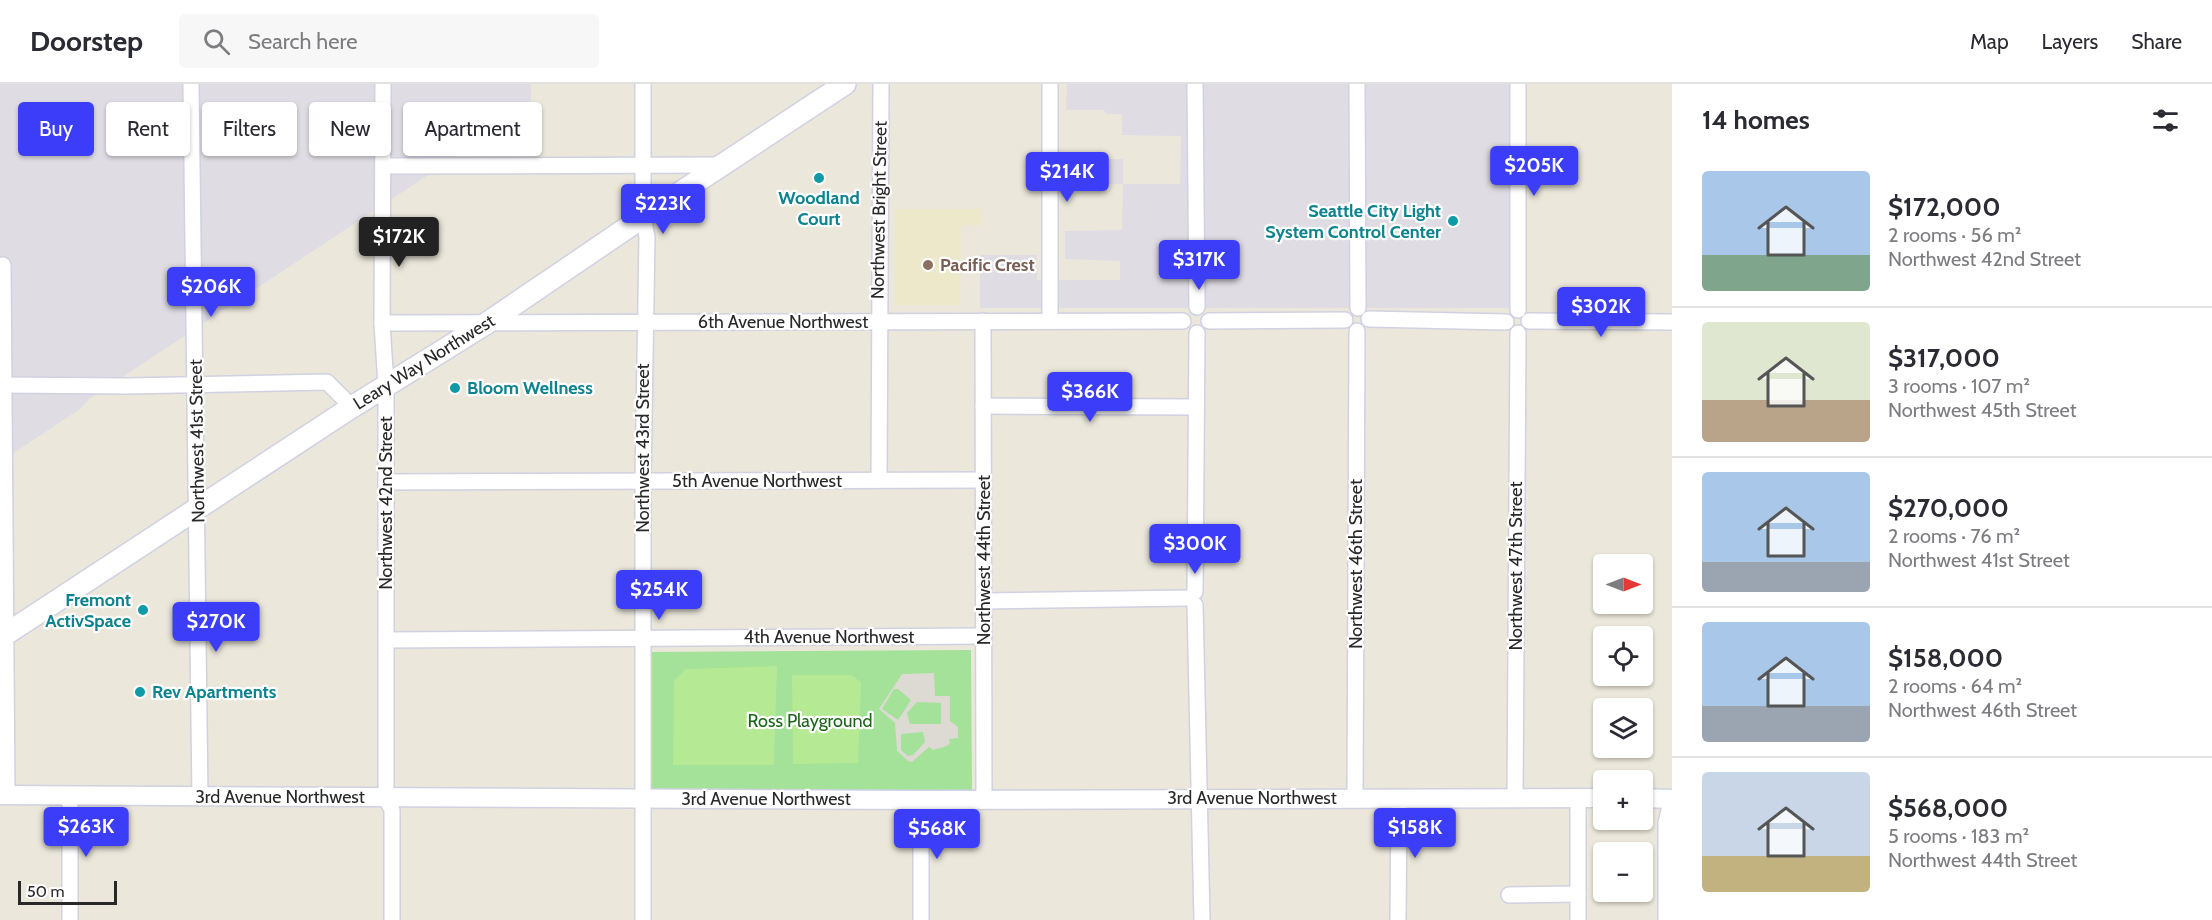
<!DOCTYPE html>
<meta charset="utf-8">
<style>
:root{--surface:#fff;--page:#f7f7f7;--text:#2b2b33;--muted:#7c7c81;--line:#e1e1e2;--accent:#3c3df8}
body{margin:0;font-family:Cabin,sans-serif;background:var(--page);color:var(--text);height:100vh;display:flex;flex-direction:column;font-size:22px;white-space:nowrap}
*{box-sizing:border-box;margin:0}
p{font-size:20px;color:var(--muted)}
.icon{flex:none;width:33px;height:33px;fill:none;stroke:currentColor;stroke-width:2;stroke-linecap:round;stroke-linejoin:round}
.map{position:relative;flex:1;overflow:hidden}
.sheet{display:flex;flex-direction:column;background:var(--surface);width:540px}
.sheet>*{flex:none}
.hud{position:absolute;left:18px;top:18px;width:570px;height:54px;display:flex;gap:12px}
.needle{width:39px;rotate:90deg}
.fabs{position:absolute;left:1593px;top:470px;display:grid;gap:12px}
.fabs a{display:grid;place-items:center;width:60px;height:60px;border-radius:6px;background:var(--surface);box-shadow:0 2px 4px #0004;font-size:30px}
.scale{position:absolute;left:18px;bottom:15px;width:99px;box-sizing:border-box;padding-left:6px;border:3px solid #292929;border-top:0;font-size:16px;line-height:21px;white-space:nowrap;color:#292929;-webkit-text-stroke:4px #fff;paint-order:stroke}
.price{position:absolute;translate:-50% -51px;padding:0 14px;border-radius:6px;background:var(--accent);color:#fff;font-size:20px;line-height:39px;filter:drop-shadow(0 2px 3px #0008)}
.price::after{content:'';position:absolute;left:50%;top:36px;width:18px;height:14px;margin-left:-9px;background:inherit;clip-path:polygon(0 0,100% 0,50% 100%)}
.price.active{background:#222;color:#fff}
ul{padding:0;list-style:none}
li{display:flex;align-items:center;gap:18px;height:150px;padding:0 30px}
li+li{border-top:2px solid var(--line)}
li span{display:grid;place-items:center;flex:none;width:168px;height:120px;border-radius:6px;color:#555}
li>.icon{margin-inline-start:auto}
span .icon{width:72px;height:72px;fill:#fffc;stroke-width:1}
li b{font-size:26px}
h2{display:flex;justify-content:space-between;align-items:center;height:72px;padding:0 30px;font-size:26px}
.pill{padding:0 21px;border-radius:6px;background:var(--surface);box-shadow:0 2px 4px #0004;font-size:21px;line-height:54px}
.pill.active{background:var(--accent);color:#fff}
header{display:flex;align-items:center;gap:36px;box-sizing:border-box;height:84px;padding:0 30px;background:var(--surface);border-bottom:2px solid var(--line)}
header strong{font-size:28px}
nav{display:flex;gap:33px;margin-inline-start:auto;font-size:21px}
.search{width:420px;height:54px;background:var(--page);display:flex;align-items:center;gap:15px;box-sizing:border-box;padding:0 21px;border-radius:6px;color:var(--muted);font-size:22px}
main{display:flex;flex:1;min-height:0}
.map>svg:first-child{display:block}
.industrial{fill:#dfdce4}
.education{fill:#ede8ca}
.green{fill:#a3e298}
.pitch{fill:#b5e993}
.plaza{fill:#dcdad2;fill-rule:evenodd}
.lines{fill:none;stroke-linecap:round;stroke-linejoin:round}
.minor-casing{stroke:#d0d1e2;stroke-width:18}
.tertiary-casing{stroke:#d0d1e2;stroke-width:21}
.secondary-casing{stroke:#d0d1e2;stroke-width:24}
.minor{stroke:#fff;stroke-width:15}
.tertiary{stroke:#fff;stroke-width:18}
.secondary{stroke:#fff;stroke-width:21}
.culture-dot{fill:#0f9aa8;stroke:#fff;stroke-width:2}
.education-dot{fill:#8d6e63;stroke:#fff;stroke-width:2}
.labels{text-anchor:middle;stroke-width:4.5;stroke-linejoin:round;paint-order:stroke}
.culture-label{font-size:18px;font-weight:bold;fill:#0d838f;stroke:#fff;text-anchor:end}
.street-label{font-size:18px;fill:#292929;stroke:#fff}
.education-label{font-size:18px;font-weight:bold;fill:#785e54;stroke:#fff;text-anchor:start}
.park-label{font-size:18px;fill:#1c651a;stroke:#fff}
</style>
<header>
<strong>Doorstep</strong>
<div class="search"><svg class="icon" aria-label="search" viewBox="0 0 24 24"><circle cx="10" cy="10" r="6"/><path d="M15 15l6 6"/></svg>Search here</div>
<nav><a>Map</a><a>Layers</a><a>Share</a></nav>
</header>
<main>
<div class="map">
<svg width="1672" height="836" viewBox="0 0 1672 836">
<rect width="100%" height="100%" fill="#ebe7db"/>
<g class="industrial">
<path d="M0 0H531V23L89 315 80 325 0 378Z"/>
<path d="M1067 0H1510V224H980V171H1037V196H1120V177L1065 175V147L1122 146 1123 100 1065 101V75H1123V100H1180L1181 52 1122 51V30H1106L1104 26H1066Z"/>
</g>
<path class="education" d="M895 125H982V141L961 142 960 221H895Z"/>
<path class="green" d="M971 566 972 708H650L649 568Z"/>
<g class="pitch">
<path d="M777 582 774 681H673L674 597 686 585Z"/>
<path d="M792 591H851L861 598 858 679 793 680Z"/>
</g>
<path class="plaza" d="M934 589 935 612H950V637L958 643V654L949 655 950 660 944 663 933 666 929 663 912 678 908 677 897 667 895 639 879 625 902 590ZM894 605H898L911 616 898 636 882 625ZM917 618 941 619V640H910L907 629ZM923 648 925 658 913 671 908 672 901 666V650Z"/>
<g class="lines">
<defs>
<g id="minor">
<path d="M191 0 200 714"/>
<path d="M383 0 382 239 386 302V714L392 726V836"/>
<path d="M643 0V133L647 153 643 397V836"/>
<path d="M1195 0 1197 223"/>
<path d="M1357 0 1358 224"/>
<path d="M1518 0V226"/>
<path d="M383 82 722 81"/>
<path d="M3 181 7 711"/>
<path d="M1369 235 1506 238"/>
<path d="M983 237 984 716"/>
<path d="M1050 237V0"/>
<path d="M1209 237 1345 236"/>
<path d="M1529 237 1672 238"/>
<path d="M382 239 1183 237"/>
<path d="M0 301 127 302 327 298 352 323"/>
<path d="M983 322 1196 323"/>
<path d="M879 396 881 0"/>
<path d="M386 398 983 396"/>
<path d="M1195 508 1197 249"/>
<path d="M984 517 1187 514"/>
<path d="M1195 521 1202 836"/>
<path d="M386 556 984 552"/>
<path d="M70 711V836"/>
<path d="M1355 713 1357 247"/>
<path d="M1515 714 1518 249"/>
<path d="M1578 714V836"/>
<path d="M921 716V836"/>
<path d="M1509 811 1578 810"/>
<path d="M1398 836 1399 714"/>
<path d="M1666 836V739L1672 714"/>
</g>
<g id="tertiary">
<path d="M0 711 921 716 1604 714"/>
<path d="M1642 714 1672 715"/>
</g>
<path id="secondary" d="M0 554 352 323 487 239 643 133 845 0"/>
</defs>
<use href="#minor" class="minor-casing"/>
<use href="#tertiary" class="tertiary-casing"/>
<use href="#secondary" class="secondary-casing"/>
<use href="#minor" class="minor"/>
<use href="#tertiary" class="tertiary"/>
<use href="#secondary" class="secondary"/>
</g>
<g class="culture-dot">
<circle cx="819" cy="94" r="6"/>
<circle cx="1453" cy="137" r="6"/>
<circle cx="455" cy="304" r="6"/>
<circle cx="143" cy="526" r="6"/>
<circle cx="140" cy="608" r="6"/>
</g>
<circle class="education-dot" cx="928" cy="181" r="6"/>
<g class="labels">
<g class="culture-label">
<text x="819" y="120" text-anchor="middle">Woodland<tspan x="819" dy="21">Court</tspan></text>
<text x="1441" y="133">Seattle City Light<tspan x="1441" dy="21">System Control Center</tspan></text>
<text x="467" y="310" text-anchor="start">Bloom Wellness</text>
<text x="131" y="522">Fremont<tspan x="131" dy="21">ActivSpace</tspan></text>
<text x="152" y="614" text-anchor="start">Rev Apartments</text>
</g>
<g class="street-label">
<text transform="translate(879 126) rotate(-89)" y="6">Northwest Bright Street</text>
<text x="783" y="244">6th Avenue Northwest</text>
<text transform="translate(424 278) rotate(-32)" y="6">Leary Way Northwest</text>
<text transform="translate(197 357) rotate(-91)" y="6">Northwest 41st Street</text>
<text transform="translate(643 364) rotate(-90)" y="6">Northwest 43rd Street</text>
<text x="757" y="403">5th Avenue Northwest</text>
<text transform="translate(386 419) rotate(-90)" y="6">Northwest 42nd Street</text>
<text transform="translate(984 476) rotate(-90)" y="6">Northwest 44th Street</text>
<text transform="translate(1356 480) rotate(-90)" y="6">Northwest 46th Street</text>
<text transform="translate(1516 482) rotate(-90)" y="6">Northwest 47th Street</text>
<text x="829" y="559">4th Avenue Northwest</text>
<text x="280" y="719">3rd Avenue Northwest</text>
<text x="1252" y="720">3rd Avenue Northwest</text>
<text x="766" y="721">3rd Avenue Northwest</text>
</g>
<g class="education-label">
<text x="940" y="187">Pacific Crest</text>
</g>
<g class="park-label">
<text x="810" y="643">Ross Playground</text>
</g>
</g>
</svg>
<div class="fabs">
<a><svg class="needle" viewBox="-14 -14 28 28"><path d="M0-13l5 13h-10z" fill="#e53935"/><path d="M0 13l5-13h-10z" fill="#7c7c81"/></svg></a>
<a><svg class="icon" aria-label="locate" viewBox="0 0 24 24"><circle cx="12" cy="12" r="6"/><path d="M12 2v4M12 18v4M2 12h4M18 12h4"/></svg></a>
<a><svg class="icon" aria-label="layers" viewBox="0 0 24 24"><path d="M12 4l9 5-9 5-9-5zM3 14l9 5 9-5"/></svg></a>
<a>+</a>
<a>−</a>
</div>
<div class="scale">50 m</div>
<b class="price" style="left:1534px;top:113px">$205K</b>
<b class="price" style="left:1067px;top:119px">$214K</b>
<b class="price" style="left:663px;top:151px">$223K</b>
<b class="price active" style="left:399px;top:184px">$172K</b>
<b class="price" style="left:1199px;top:207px">$317K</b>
<b class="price" style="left:211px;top:234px">$206K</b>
<b class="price" style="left:1601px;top:254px">$302K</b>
<b class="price" style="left:1090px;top:339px">$366K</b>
<b class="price" style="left:1195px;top:491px">$300K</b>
<b class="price" style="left:659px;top:537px">$254K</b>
<b class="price" style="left:216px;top:569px">$270K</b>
<b class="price" style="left:86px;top:774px">$263K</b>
<b class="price" style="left:1415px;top:775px">$158K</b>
<b class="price" style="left:937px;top:776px">$568K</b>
<div class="hud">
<a class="pill active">Buy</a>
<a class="pill">Rent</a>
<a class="pill">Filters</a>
<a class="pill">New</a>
<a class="pill">Apartment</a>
</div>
</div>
<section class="sheet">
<h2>14 homes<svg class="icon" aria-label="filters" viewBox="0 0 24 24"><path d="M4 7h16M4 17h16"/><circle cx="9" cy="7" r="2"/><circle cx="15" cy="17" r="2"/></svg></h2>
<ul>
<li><span style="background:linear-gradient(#a9c7e8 70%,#7fa58c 0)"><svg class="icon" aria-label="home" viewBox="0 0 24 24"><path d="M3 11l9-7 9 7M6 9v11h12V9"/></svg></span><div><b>$172,000</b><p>2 rooms · 56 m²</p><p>Northwest 42nd Street</p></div></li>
<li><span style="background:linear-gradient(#dfe7d0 65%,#b9a48a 0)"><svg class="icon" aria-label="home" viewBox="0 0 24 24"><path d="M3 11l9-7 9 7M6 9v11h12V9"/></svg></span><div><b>$317,000</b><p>3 rooms · 107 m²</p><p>Northwest 45th Street</p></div></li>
<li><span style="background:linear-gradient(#a9c7e8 75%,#9aa5b1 0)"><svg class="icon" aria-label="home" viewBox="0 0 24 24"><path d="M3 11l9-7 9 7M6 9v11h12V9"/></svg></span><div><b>$270,000</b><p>2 rooms · 76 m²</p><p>Northwest 41st Street</p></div></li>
<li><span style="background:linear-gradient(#a9c7e8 70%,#9aa5b1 0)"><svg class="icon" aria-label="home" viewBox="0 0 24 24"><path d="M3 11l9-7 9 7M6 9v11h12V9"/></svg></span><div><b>$158,000</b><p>2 rooms · 64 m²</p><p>Northwest 46th Street</p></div></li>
<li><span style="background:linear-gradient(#c9d6e8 70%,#c2b280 0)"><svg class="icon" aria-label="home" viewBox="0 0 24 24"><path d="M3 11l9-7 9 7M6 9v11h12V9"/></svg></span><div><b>$568,000</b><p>5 rooms · 183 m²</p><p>Northwest 44th Street</p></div></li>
</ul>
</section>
</main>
